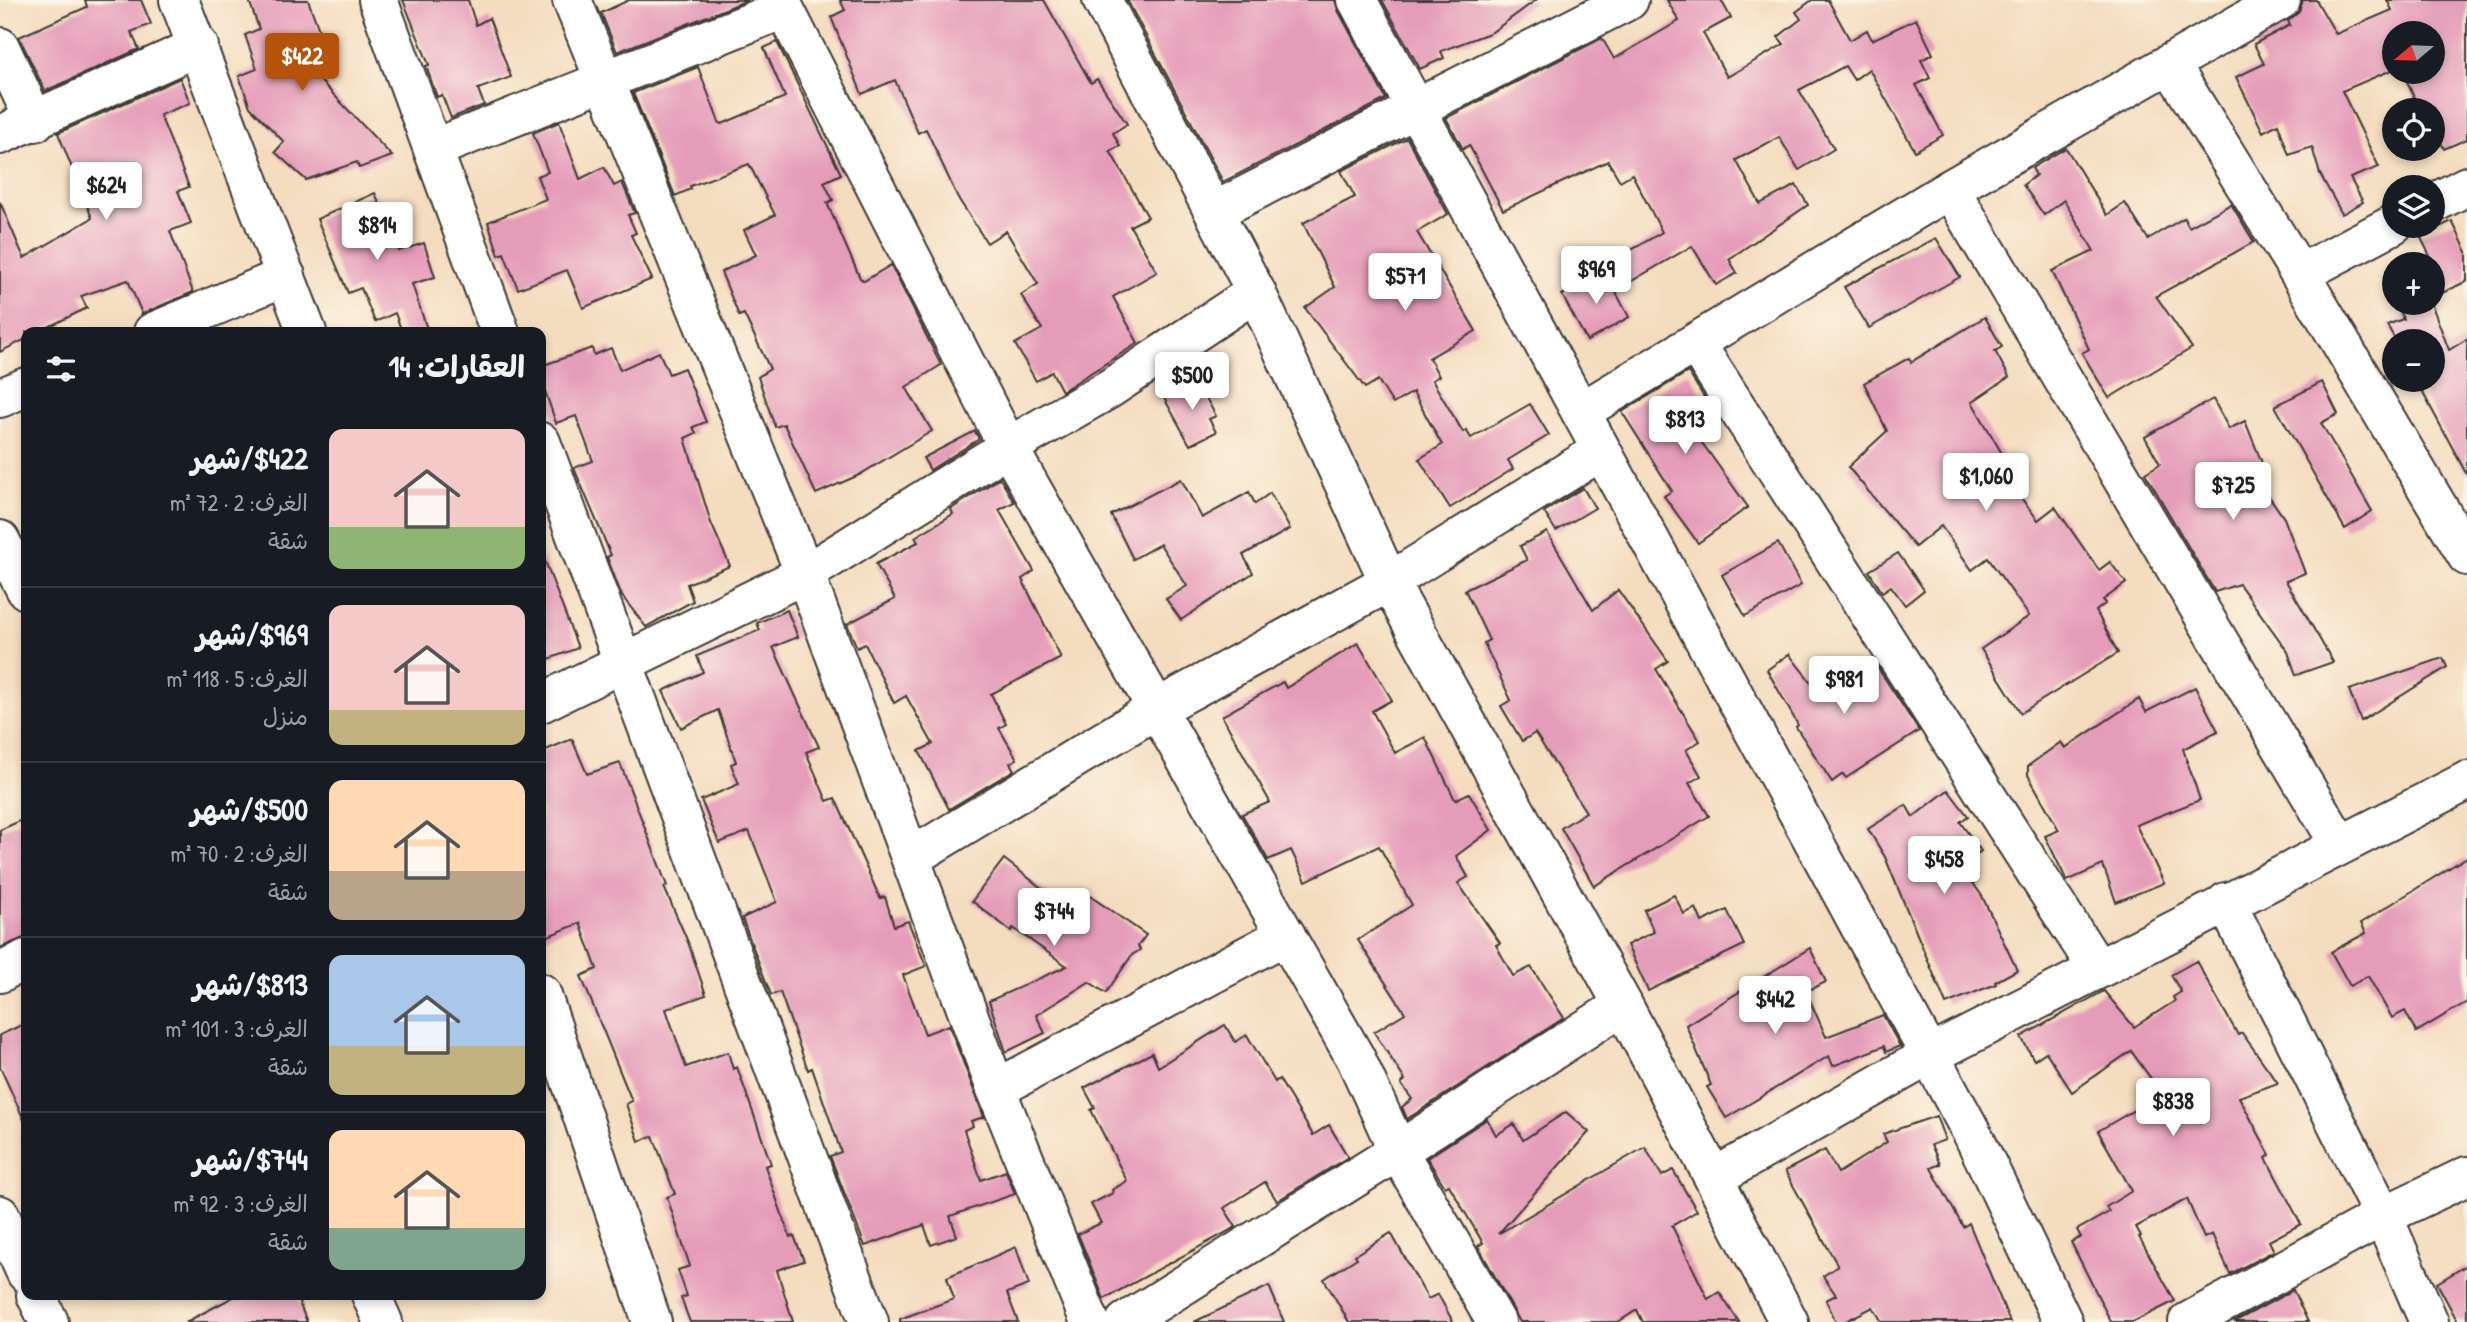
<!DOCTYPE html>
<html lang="ar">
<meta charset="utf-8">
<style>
:root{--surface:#171b24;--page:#20242c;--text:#f1f3f6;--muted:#9ea1a6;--line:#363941;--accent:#b45309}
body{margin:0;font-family:"Patrick Hand","Playpen Sans Arabic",sans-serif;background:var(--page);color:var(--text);direction:rtl;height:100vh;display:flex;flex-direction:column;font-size:26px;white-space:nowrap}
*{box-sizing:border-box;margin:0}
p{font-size:23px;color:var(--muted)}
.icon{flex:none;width:38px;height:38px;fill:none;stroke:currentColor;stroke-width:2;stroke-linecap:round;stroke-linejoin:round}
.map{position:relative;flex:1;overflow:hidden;direction:ltr}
.panel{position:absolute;left:21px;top:327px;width:525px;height:973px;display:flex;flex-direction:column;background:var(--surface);border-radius:14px;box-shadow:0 4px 10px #0003;direction:rtl}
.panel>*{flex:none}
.needle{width:46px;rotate:251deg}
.fabs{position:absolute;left:2382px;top:21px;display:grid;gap:14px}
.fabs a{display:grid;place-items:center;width:63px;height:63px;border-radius:50%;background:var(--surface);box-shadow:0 4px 10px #0003;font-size:35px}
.price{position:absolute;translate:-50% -60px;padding:0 16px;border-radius:7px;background:#fff;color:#222;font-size:23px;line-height:46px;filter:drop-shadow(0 2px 4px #0008)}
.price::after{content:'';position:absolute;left:50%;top:42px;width:21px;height:16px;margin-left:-10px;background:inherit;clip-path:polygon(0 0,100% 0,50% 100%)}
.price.on{background:var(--accent);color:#fff}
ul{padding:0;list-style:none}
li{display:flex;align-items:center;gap:21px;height:175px;padding:0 21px}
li+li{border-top:2px solid var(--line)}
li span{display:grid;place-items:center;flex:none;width:196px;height:140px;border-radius:14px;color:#555}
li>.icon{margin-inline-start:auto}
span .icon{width:84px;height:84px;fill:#fffc;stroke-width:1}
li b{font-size:30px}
h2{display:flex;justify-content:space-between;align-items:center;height:84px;padding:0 21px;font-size:30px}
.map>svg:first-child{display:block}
.building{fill:#e59cb9}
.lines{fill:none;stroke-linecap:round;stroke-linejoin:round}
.minor-casing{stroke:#3c3934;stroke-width:42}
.minor{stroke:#fff;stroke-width:38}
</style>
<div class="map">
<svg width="2467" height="1322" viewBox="0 0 2467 1322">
<rect width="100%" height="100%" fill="#fcf5e5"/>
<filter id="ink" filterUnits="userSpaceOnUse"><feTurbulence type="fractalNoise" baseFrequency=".0143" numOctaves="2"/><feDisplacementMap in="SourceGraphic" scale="14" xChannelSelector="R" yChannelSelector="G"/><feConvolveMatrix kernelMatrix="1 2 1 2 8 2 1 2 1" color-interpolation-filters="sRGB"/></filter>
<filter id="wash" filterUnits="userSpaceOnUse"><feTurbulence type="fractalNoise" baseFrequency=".00686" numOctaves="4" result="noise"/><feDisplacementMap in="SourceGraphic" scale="28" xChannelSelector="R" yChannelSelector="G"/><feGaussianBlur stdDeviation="1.57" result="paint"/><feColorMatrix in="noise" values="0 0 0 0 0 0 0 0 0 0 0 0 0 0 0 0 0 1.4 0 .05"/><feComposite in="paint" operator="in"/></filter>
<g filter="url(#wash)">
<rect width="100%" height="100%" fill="#f4dcbe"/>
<g id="blocks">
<g class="building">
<path d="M85 0H141L151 24 131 32 139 49 45 91 19 37 87 7Z"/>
<path d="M249 0H308L333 68 314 74 392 156 359 168 357 162 306 180 275 152 284 142 250 107 239 76 257 69 245 35 259 29Z"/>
<path d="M403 0H468L476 25 489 18 511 77 478 89 484 105 451 118 442 95 437 97 426 66 429 65Z"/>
<path d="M629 0H748L617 52 601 13Z"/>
<path d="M840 0H1044L1091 83 1097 79 1127 124 1113 133 1120 146 1110 151 1148 217 1130 226 1157 272 1113 297 1138 343 1062 391 1052 372 1036 381 1015 344 1042 329 1021 295 1038 284 1006 231 987 243 958 198 926 129 918 133 895 80 862 94 831 17 845 10Z"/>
<path d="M1127 0H1335L1338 10 1386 99 1223 182Z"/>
<path d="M1382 0H1536L1492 32 1441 51 1444 58 1420 69Z"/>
<path d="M1667 0H1721L1731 18 1703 33 1727 77 1784 44 1778 37 1801 19 1796 12 1812 0H1828L1850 40 1867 30 1872 40 1916 19 1933 54 1921 60 1930 78 1916 85 1943 135 1915 151 1869 69 1854 80 1845 66 1799 90 1834 149 1799 170 1779 137 1736 160 1760 204 1796 185 1808 205 1729 259 1737 273 1716 285 1692 246 1623 286 1611 262 1662 232 1632 174 1620 181 1608 161 1503 210 1469 145 1463 149 1446 118 1602 38 1614 59 1679 21Z"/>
<path d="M2303 0H2316L2336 34 2392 10 2387 0H2467V139L2444 149 2432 122V110H2428L2425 104 2418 107 2403 72H2432V33H2394V69L2342 91 2379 167 2350 178 2363 202 2342 214 2320 174 2312 147 2289 155 2278 124 2263 132 2236 77 2264 64 2254 44 2290 25 2288 21 2299 12Z"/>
<path d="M777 42 841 174 824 182 833 200 827 203 860 278 864 281 891 265 941 365 906 387 932 431 859 475 816 494 784 424 775 427 758 377 770 369 744 314 739 316 721 272 756 255 744 230 775 215 749 164 690 186 691 189 675 196 633 93 698 67 719 122 722 124 785 97 764 48Z"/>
<path d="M180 78 190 103 160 115 189 187 178 191 191 223 170 231 193 292 142 314 128 280 81 296 87 308 38 332H26V339L0 352V202L24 258 92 218 58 133Z"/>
<path d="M559 122 580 179 604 167 614 186 622 182 635 213 628 215 636 233 631 235 652 279 583 308 567 270 518 289 504 253 499 255 488 222 546 199 537 176 548 172 533 133Z"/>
<path d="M1407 138 1448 214 1417 232 1476 331 1429 358 1439 376 1432 380 1463 432 1466 430 1471 438 1530 404 1549 435 1508 460 1513 469 1450 508 1419 459 1442 445 1413 392 1393 404 1378 380 1365 388 1305 308 1335 287 1303 223 1355 197 1341 171Z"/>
<path d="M2066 148 2107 215 2125 203 2148 239 2184 218 2189 227 2231 204 2254 242 2156 296 2192 348 2109 398 2082 353 2089 349 2052 271 2094 251 2064 200 2044 215 2023 185 2036 175 2032 168Z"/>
<path d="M375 193 399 251 424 243 435 277 412 284 428 332H402L395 313 375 322 361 288 348 293 317 219Z"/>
<path d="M2452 221 2467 252V281L2432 298 2434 264 2420 236Z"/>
<path d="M1936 238 1960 277 1869 328 1844 287Z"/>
<path d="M1605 272 1629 317 1587 341 1562 295Z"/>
<path d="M2396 303H2431L2449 350 2467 339V475L2416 380H2432V341H2396L2387 325 2403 319Z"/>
<path d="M1985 317 2002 347 1995 351 2009 377 1972 402 2004 457 1994 463 2038 520 2055 507 2099 570 2110 562 2126 583 2103 600 2106 603 2096 611 2118 653 2021 713 1981 649 2029 616 1988 558 1972 570 1941 526 1915 547 1848 467 1887 431 1864 383 1909 358 1911 362Z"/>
<path d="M592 348 594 355 611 348 620 370 659 352 669 374 684 368 706 422 693 427 696 433 685 438 711 523 730 566 687 584 693 601 646 627 622 596 607 557 611 555 574 468 593 461 576 416 556 423 541 379V366Z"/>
<path d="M1688 372 1711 408 1707 411 1713 421 1695 433 1748 507 1698 543 1664 496 1672 491 1622 412Z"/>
<path d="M1196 380 1216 416 1209 419 1216 432 1190 445 1164 398Z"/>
<path d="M2322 382 2338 414 2321 423 2372 511 2345 529 2275 406Z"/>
<path d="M2213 399 2229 429 2245 421 2264 468 2253 473 2284 518 2305 573 2286 581 2333 662 2296 675 2288 652 2239 584 2215 592 2145 473 2160 464 2145 437Z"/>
<path d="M975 431 979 439 930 470 923 458Z"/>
<path d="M1000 478 1014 502 999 510 1034 571 1022 579 1061 658 991 694 1006 724 999 728 1017 759 1010 763 1014 770 949 809 919 751 933 744 906 696 894 703 865 644 857 648 847 624 895 599 876 564 918 542 915 537 953 514 951 509Z"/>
<path d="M1181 479 1202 518 1249 492 1255 504 1270 493 1290 529 1243 555 1253 573 1181 620 1166 599 1187 586 1160 544 1133 559 1111 515Z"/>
<path d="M1583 488 1595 508 1556 531 1544 512Z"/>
<path d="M1547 532 1593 610 1618 590 1668 661 1656 669 1700 741 1686 750 1701 776 1689 783 1709 816 1594 886 1561 828 1586 812 1535 733 1522 741 1501 706 1511 700 1484 643 1489 640 1465 590 1527 560 1520 546Z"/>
<path d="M1778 543 1801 585 1745 616 1722 575Z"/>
<path d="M1898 553 1924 590 1905 605 1891 586 1882 592 1869 571Z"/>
<path d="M541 556H543L578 648 541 662Z"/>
<path d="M787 610 798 637 773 647 819 747 806 752 827 801 835 798 880 898 885 897 894 926 908 921 926 966 903 975 925 1034 949 1025 984 1117 971 1121 973 1126 964 1130 981 1180 1006 1171 1015 1194 950 1216 957 1236 931 1245 924 1225 865 1246 830 1156 841 1152 812 1068 808 1070 780 992 771 995 742 918 777 902 749 831 719 843 701 800 739 784 731 764 736 762 718 710 681 728 663 691 703 672 697 656 760 630 757 623Z"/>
<path d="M1358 643 1392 700 1372 711 1395 753 1425 737 1455 800 1469 793 1491 830 1456 856 1468 877 1458 883 1500 943 1496 945 1513 976 1531 967 1564 1018 1407 1119 1402 1107 1412 1099 1401 1084 1405 1080 1374 1032 1405 1013 1358 940 1412 905 1379 846 1306 881 1291 850 1268 860 1242 814 1270 802 1222 716 1283 682 1286 688Z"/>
<path d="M1789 654 1817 690 1849 666 1854 674 1862 668 1866 672 1876 665 1919 731 1846 778 1843 774 1832 782 1796 727 1798 725 1767 670Z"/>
<path d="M2443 658 2447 667 2361 721 2349 690Z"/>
<path d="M2195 687 2218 731 2183 749 2200 800 2136 825 2164 883 2116 902 2103 865 2067 881 2045 836 2059 830 2028 775V766L2061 742 2065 748 2139 699 2146 712Z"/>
<path d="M572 739 587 774 620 763 667 886 664 887 688 942 706 995 666 1009 686 1067 728 1052 733 1069 737 1067 771 1164 765 1166 790 1237 794 1236 804 1261 777 1270 793 1322H690L681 1298 687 1296 678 1270 690 1266 667 1197 675 1194 653 1136 639 1141 626 1104 632 1101 581 976 597 969 580 923 541 939V752Z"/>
<path d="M1948 790 1968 816 1960 822 1981 851 1961 866 1982 896 2017 970 1995 982 1996 984 1946 1004 1885 857 1868 829 1906 805 1913 817Z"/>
<path d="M26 818V937L0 948V830Z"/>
<path d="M2467 857V1002L2416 1032 2405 1011 2392 1018 2368 976 2350 986 2331 952 2366 933 2361 923Z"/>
<path d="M1004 859 1075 914 1087 894 1146 935 1138 946 1140 950 1132 955 1106 993 1089 982 1036 1015 1045 1033 1006 1052 989 1001 1067 966 1013 928 1011 931 972 901Z"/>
<path d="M1674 895 1684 914 1696 908 1702 922 1727 910 1744 945 1648 991 1627 945 1654 932 1644 910Z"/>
<path d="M1810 948 1826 982 1806 991 1826 1037 1883 1015 1900 1046 1886 1052 1884 1046 1833 1066 1829 1056 1726 1118 1707 1087 1711 1085 1686 1025Z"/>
<path d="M2196 961 2238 1035 2242 1033 2278 1083 2239 1097 2270 1155 2266 1158 2301 1224 2269 1241 2274 1251 2230 1274 2212 1234 2204 1238 2187 1199 2136 1227 2141 1236 2139 1237 2175 1301 2133 1322H2111L2071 1242 2081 1237 2077 1230 2109 1212 2106 1207 2132 1191 2098 1131 2162 1094 2131 1051 2072 1092 2046 1052 2034 1060 2021 1037 2104 991 2134 1027 2175 1001 2173 997 2181 992 2171 975Z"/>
<path d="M26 1023V1124L0 1067V1035Z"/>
<path d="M1225 1025 1235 1042 1247 1035 1275 1082 1279 1079 1313 1135 1329 1125 1348 1157 1277 1201 1265 1182 1224 1208 1236 1227 1104 1299 1078 1234 1101 1223 1091 1204 1113 1193 1112 1190 1127 1181 1091 1110 1095 1108 1084 1088 1152 1053 1158 1067Z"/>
<path d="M1566 1112 1589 1132 1498 1234 1645 1147 1662 1176 1673 1170 1697 1211 1672 1226 1708 1299 1719 1292 1739 1322H1643L1637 1310 1618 1322H1520L1478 1246 1483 1243 1449 1185 1445 1187 1427 1158 1487 1119 1496 1135 1514 1124 1523 1140Z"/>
<path d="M1936 1116 1945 1140 1931 1145 1940 1164 1931 1168 1963 1227 1969 1223 2010 1322H1882L1873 1307 1844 1322H1836L1826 1300 1836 1295 1823 1276 1838 1266 1785 1171 1825 1150 1838 1173 1887 1142 1883 1134Z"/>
<path d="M1391 1233 1428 1299 1438 1294 1453 1322H1349L1324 1279 1357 1258 1355 1255Z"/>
<path d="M1016 1247 1029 1285 1007 1293 1018 1322H900V1319L954 1299 947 1277Z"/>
<path d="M2467 1265V1322H2458L2437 1283Z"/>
<path d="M1269 1286 1284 1322H1194Z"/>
<path d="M2293 1290 2308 1322H2234Z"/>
<path d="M237 1295H296L307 1322H186Z"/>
</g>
</g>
</g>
<g filter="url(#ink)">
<use href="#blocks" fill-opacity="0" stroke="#3c3934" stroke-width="2"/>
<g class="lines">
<defs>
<g id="minor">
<path d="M179 0 307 332"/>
<path d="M378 0 500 332"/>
<path d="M572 0 805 574 996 1089 1090 1322"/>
<path d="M780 0 1008 447 1356 1059 1398 1151 1496 1322"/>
<path d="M1102 0 1256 292 1389 582 1623 1005 1789 1322"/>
<path d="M1357 0 1973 1135 2063 1322"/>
<path d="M0 47 35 122"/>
<path d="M2170 64 2300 274 2467 556"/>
<path d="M0 135 199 46"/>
<path d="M433 149 784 9"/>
<path d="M1950 189 2340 845"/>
<path d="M2432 204 2467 186"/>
<path d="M1215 211 1629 0"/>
<path d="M2300 274 2394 224"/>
<path d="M153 332 286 276"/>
<path d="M1696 344 2097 968"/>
<path d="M0 398 26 387"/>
<path d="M1582 411 1950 189 2281 0"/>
<path d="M541 442 869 1322"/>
<path d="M0 540 26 590"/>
<path d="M541 703 805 574 1008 447 1109 389 1256 292"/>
<path d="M912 857 1158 708 1389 582 1601 451"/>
<path d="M2226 902 2383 1216 2429 1322"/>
<path d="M0 973 26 959"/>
<path d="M541 993 652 1322"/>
<path d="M996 1089 1286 935"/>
<path d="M1715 1177 1930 1055 2467 781"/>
<path d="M0 1215 26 1273"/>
<path d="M36 1295 49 1322"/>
<path d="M371 1295 383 1322"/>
<path d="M1125 1322 1398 1151 1623 1005"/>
<path d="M2188 1322 2383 1216 2467 1176"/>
</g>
</defs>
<use href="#minor" class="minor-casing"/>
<use href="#minor" class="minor"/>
</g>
</g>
</svg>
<div class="fabs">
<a><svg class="needle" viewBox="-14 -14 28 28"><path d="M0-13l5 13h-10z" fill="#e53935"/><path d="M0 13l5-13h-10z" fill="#9ea1a6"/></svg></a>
<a><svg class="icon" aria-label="locate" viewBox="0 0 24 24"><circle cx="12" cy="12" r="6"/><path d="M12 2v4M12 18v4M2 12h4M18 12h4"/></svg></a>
<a><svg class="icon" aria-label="layers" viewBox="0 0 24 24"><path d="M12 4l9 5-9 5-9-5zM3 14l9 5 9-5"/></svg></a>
<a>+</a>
<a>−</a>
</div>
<b class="price on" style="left:302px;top:93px">$422</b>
<b class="price" style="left:106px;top:222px">$624</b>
<b class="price" style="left:377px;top:262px">$814</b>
<b class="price" style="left:1596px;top:306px">$969</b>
<b class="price" style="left:1405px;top:313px">$571</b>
<b class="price" style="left:1192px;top:412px">$500</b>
<b class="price" style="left:1685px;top:456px">$813</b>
<b class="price" style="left:1986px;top:513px">$1,060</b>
<b class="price" style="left:2233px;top:522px">$725</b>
<b class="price" style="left:1844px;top:716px">$981</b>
<b class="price" style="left:1944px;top:896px">$458</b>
<b class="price" style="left:1054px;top:948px">$744</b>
<b class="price" style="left:1775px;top:1036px">$442</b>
<b class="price" style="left:2173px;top:1138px">$838</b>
<section class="panel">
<h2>العقارات: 14<svg class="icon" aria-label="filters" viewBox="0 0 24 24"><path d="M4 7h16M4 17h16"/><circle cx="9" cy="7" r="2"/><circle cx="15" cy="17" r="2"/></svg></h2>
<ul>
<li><span style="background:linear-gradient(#f6c9c9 70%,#8fb573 0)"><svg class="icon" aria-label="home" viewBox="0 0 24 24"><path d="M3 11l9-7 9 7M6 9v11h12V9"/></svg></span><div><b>$422/شهر</b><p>الغرف: 2 · 72 m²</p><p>شقة</p></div></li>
<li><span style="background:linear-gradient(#f6c9c9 75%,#c2b280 0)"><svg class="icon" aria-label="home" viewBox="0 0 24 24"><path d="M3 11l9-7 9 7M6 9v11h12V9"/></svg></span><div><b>$969/شهر</b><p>الغرف: 5 · 118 m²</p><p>منزل</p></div></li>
<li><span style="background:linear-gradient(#ffd9b3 65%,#b9a48a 0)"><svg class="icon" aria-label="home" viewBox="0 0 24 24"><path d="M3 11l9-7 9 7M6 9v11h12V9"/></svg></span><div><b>$500/شهر</b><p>الغرف: 2 · 70 m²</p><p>شقة</p></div></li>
<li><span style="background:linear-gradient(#a9c7e8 65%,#c2b280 0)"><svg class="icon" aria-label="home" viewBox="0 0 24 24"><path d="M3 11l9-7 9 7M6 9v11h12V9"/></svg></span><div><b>$813/شهر</b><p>الغرف: 3 · 101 m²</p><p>شقة</p></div></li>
<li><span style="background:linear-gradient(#ffd9b3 70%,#7fa58c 0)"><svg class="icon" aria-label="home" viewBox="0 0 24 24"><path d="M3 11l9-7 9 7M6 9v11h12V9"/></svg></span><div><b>$744/شهر</b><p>الغرف: 3 · 92 m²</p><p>شقة</p></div></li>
</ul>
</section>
</div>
